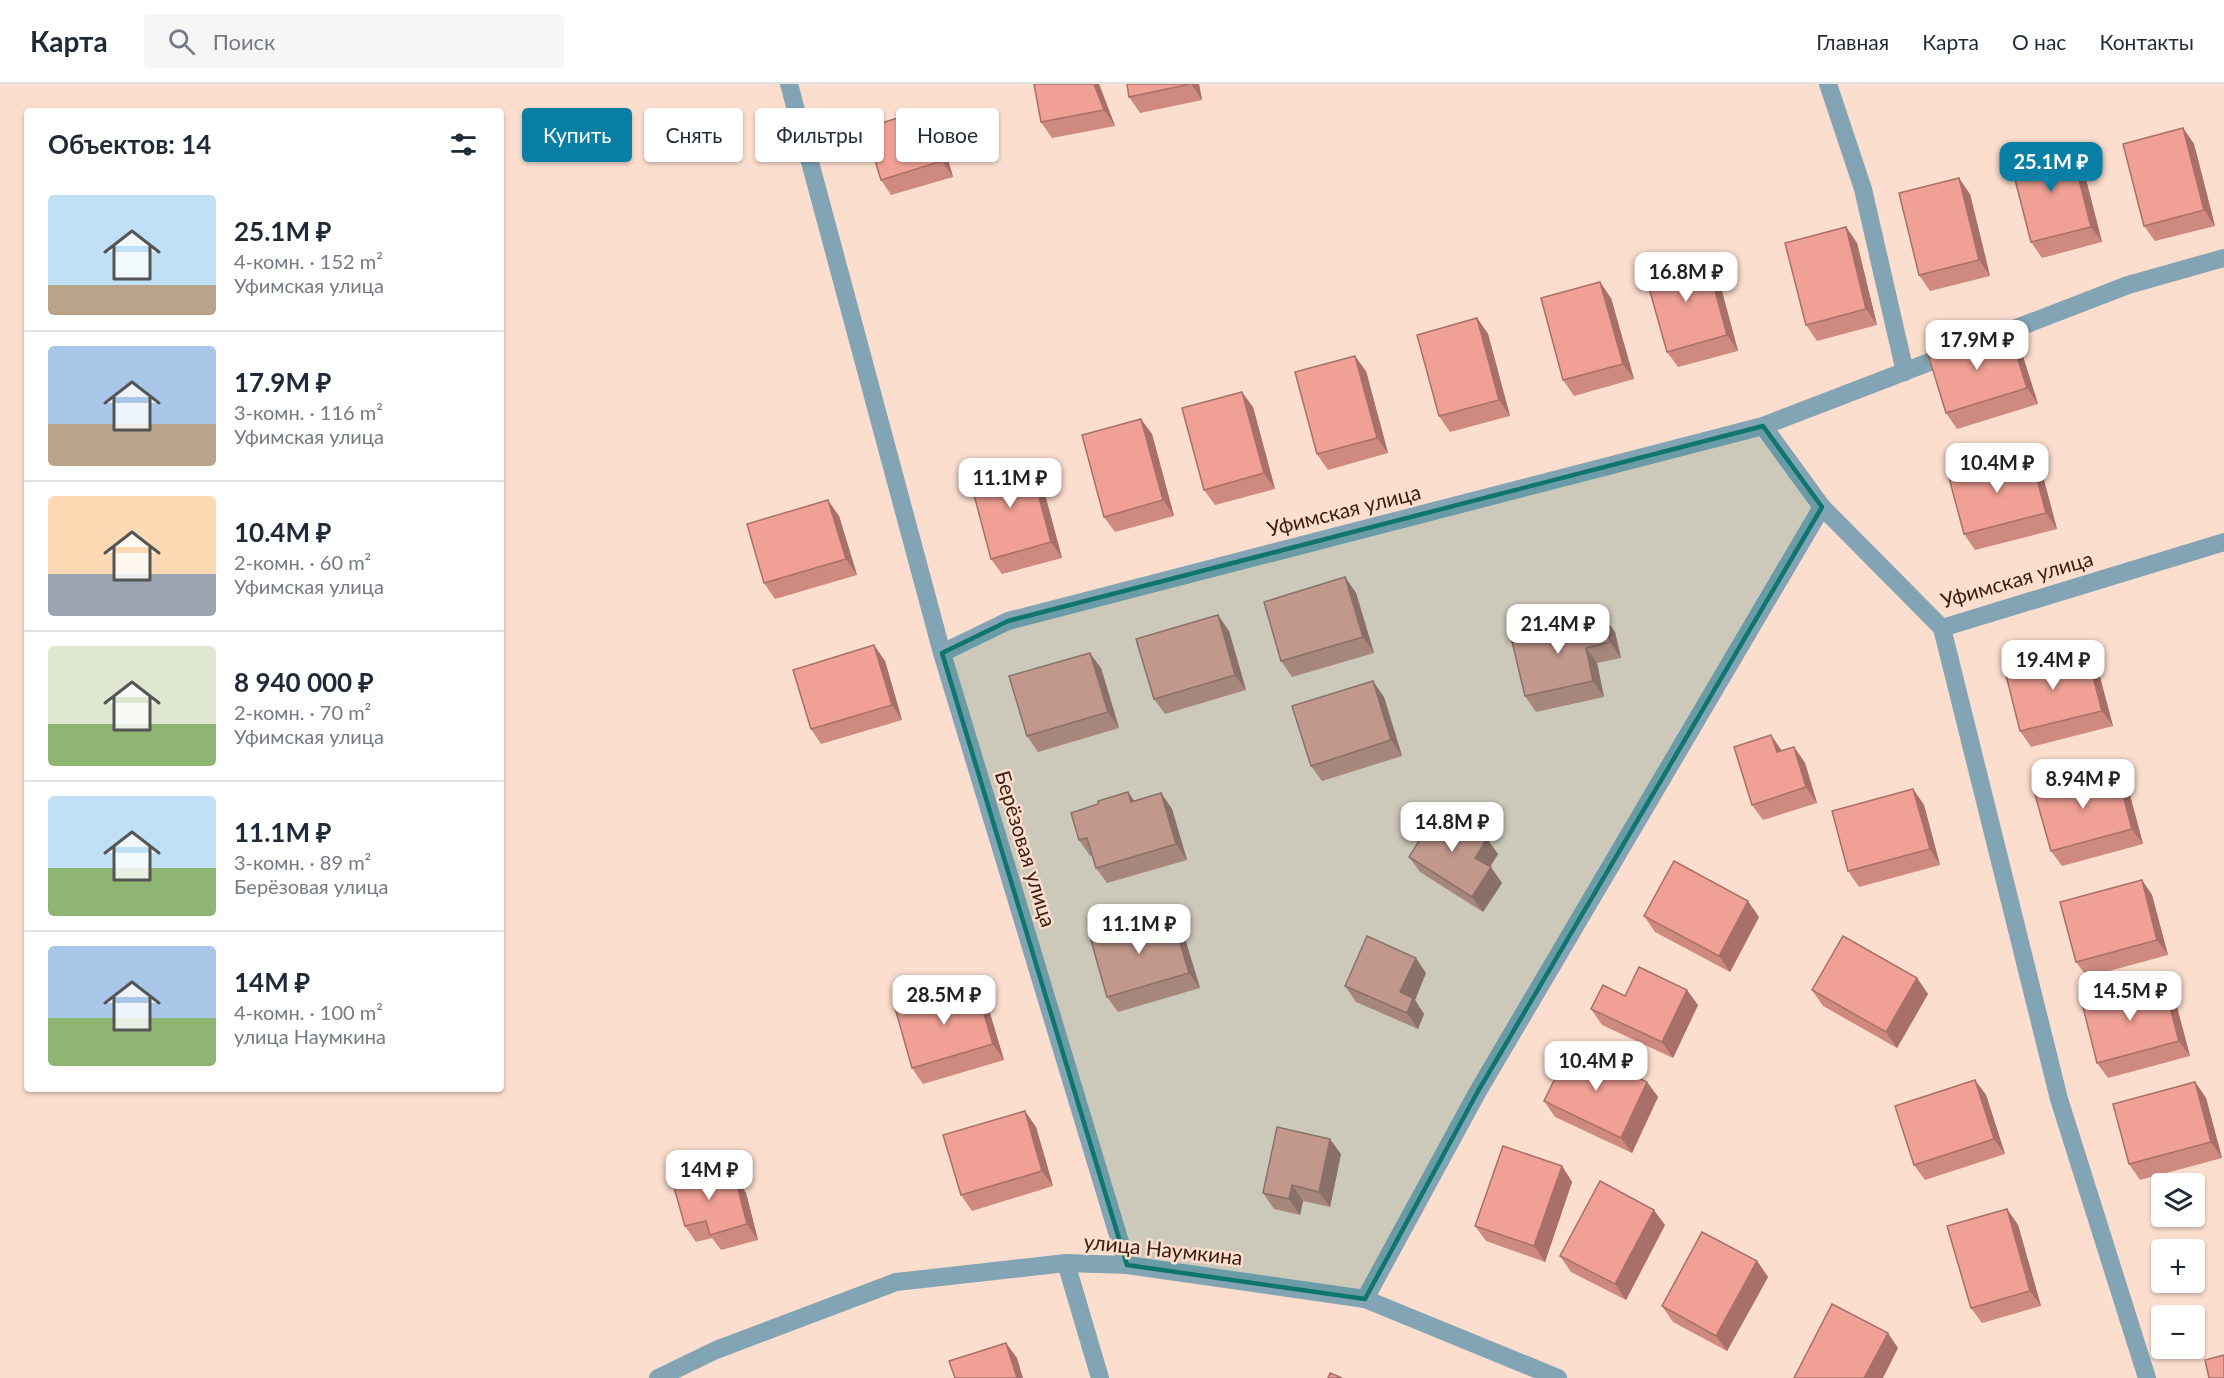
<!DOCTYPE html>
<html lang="ru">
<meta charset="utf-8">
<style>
:root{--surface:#fff;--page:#f6f6f7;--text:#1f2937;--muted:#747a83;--line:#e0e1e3;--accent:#0a7fa6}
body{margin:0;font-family:Lato,sans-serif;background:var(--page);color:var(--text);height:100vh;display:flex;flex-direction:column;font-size:22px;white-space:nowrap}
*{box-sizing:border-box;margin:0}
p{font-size:20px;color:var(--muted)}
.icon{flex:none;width:33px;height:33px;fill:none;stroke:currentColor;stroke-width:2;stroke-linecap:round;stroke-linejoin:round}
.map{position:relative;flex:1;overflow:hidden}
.sheet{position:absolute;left:24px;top:24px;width:480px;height:984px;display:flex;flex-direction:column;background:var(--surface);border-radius:6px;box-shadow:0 2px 4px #0004}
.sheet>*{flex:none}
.banner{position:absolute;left:522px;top:24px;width:570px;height:54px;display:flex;gap:12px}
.fabs{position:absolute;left:2151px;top:1089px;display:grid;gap:12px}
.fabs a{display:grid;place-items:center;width:54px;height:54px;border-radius:6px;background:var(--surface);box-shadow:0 2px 4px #0004;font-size:30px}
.price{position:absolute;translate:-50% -51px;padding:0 14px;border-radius:12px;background:#fff;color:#222;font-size:20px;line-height:39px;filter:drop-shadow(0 2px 3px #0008)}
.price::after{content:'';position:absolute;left:50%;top:36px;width:18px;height:14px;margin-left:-9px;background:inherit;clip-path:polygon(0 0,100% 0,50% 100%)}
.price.active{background:var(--accent);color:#fff}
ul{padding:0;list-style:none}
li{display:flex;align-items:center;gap:18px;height:150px;padding:0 24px}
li+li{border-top:2px solid var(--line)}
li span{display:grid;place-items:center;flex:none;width:168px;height:120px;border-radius:6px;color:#555}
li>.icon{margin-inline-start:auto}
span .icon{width:72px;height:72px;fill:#fffc;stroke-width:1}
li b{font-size:26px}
h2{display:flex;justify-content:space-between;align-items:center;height:72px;padding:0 24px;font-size:26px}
.chip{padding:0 21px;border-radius:6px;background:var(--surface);box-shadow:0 2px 4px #0004;font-size:21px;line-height:54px}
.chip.active{background:var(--accent);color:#fff}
header{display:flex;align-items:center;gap:36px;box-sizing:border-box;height:84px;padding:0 30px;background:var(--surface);border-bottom:2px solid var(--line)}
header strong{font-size:28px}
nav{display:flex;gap:33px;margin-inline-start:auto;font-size:21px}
.search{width:420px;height:54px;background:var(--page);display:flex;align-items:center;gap:15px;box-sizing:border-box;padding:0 21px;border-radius:6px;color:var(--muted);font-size:22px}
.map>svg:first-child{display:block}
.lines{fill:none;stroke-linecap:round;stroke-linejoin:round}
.minor{stroke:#82a4b4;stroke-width:18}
.wall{fill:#ce8a7f}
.shaded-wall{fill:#a87068}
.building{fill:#f0a094;stroke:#a87068;stroke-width:1.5}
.marked{fill:#0f766e;fill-opacity:0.2;stroke:#0f766e;stroke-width:4.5;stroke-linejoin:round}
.labels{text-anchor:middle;stroke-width:5;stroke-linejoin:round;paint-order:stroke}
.street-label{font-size:21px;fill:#391e0f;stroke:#fcdecf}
</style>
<header>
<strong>Карта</strong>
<div class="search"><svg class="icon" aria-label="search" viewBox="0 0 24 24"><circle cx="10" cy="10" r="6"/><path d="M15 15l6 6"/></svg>Поиск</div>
<nav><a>Главная</a><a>Карта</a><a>О нас</a><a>Контакты</a></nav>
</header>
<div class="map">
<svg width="2224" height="1294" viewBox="0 0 2224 1294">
<rect width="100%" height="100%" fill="#fcdecf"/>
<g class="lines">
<g class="minor">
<path d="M789 0 942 569 1127 1181"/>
<path d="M1828 0 1863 105 1905 288"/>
<path d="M1988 255 2128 201 2224 174"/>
<path d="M1763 342 1822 423 1942 544 2224 458"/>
<path d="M1942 544 2059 1015 2147 1294"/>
<path d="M942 569 1008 537 1763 342 1953 269"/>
<path d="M1066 1179 1100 1294"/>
<path d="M1365 1215 1477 1009 1822 423"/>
<path d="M658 1294 716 1266 896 1198 1066 1179 1127 1181 1365 1215 1558 1294"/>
</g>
</g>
<g class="wall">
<path d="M1099 0 1115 42 1052 54 1041 38Z"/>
<path d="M1127 0H1199L1202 16 1140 29 1129 13Z"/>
<path d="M927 25 938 41 953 93 891 111 881 96Z"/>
<path d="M2183 44 2194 60 2215 142 2155 157 2144 142Z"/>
<path d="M2081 76 2102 158 2042 174 2031 158Z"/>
<path d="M1970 110 1990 192 1930 207 1919 191Z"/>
<path d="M1846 143 1857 159 1877 241 1817 257 1806 241Z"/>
<path d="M1716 185 1738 267 1678 283 1667 268Z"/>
<path d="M1611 214 1634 295 1574 312 1563 296Z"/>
<path d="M1477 234 1488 250 1510 332 1450 348 1439 332Z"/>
<path d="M2008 245 2019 260 2038 320 1957 345 1946 329Z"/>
<path d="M1366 287 1388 369 1328 386 1317 370Z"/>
<path d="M1253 323 1275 405 1215 421 1204 406Z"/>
<path d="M1152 350 1174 432 1115 448 1104 433Z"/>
<path d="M2041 385 2057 445 1975 466 1964 450Z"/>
<path d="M1040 392 1062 474 1002 490 991 475Z"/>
<path d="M839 432 857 491 775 515 764 499Z"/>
<path d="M1345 493 1356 509 1374 569 1292 593 1281 577Z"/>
<path d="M1229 547 1246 606 1165 630 1154 615Z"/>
<path d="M1615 548 1621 574 1597 579 1604 613 1536 628 1525 612 1511 553Z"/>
<path d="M2086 566 2097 582 2113 642 2031 663 2020 647Z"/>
<path d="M885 577 902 636 821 660 811 645Z"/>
<path d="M1101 584 1119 644 1038 668 1027 652Z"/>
<path d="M1384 613 1402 672 1322 697 1311 682Z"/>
<path d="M1794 663 1805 679 1817 719 1763 736 1752 721 1782 667Z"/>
<path d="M2116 685 2127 700 2143 760 2062 782 2051 767Z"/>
<path d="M1913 705 1924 721 1940 781 1859 803 1848 787Z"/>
<path d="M1128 708 1134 717 1161 709 1172 725 1187 776 1107 799 1096 784 1092 771 1090 772 1079 756 1098 720Z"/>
<path d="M1487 755 1498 770 1490 783 1502 799 1483 828 1420 788 1409 773Z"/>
<path d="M2142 796 2152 811 2168 871 2087 893 2076 878Z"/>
<path d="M1171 829 1182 845 1200 904 1118 928 1107 913Z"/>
<path d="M1644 832 1759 833 1730 888 1655 848Z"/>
<path d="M1426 889 1415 916 1424 930 1418 945 1356 918 1345 902Z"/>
<path d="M1917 894 1928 910 1897 964 1823 922 1812 906Z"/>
<path d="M2163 897 2174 912 2190 972 2108 994 2097 979Z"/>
<path d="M1625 912 1698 921 1673 974 1602 941 1591 925Z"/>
<path d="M986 916 1004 976 923 1000 912 984Z"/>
<path d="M1975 996 1986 1011 2005 1070 1925 1096 1914 1081Z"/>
<path d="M1647 998 1658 1013 1632 1069 1555 1033 1544 1017Z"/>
<path d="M2195 998 2206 1014 2222 1074 2140 1096 2129 1080Z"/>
<path d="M1036 1043 1053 1102 972 1127 961 1111Z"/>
<path d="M1341 1070 1330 1123 1303 1117 1300 1131 1274 1125 1263 1109Z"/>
<path d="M1562 1082 1572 1098 1545 1178 1486 1157 1475 1142Z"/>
<path d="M735 1093 746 1109 758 1156 721 1166 712 1154 696 1158 685 1142 723 1097Z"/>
<path d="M2007 1125 2018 1141 2041 1222 1982 1239 1971 1224Z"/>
<path d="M1665 1141 1626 1216 1571 1188 1560 1172Z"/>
<path d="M1757 1177 1768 1193 1727 1267 1673 1238 1662 1222Z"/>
</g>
<g class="shaded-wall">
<path d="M1094 0H1099L1115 42 1104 26Z"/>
<path d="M1191 0H1199L1202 16Z"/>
<path d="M927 25 938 41 953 93 942 77Z"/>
<path d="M2183 44 2194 60 2215 142 2204 126Z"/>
<path d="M2070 60 2081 76 2102 158 2091 143Z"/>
<path d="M1959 94 1970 110 1990 192 1979 176Z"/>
<path d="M1846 143 1857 159 1877 241 1866 225Z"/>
<path d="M1705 170 1716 185 1738 267 1727 251Z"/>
<path d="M1600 198 1611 214 1634 295 1623 280Z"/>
<path d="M1477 234 1488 250 1510 332 1499 316Z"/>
<path d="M2008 245 2019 260 2038 320 2027 304Z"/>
<path d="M1355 272 1366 287 1388 369 1377 354Z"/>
<path d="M1242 308 1253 323 1275 405 1264 389Z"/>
<path d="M1141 335 1152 350 1174 432 1163 416Z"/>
<path d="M2030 369 2041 385 2057 445 2046 429Z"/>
<path d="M1029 376 1040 392 1062 474 1051 458Z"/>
<path d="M828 416 839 432 857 491 846 475Z"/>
<path d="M1345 493 1356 509 1374 569 1363 553Z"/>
<path d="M1218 531 1229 547 1246 606 1235 591Z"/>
<path d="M1604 532 1615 548 1621 574 1610 558Z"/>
<path d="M874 561 885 577 902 636 892 621Z"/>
<path d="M1586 564 1597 579 1604 613 1593 597Z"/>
<path d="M2086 566 2097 582 2113 642 2102 627Z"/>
<path d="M1090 569 1101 584 1119 644 1108 628Z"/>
<path d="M1373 597 1384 613 1402 672 1391 656Z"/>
<path d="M1771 651 1782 667 1777 668Z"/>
<path d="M1794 663 1805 679 1817 719 1806 703Z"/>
<path d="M2116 685 2127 700 2143 760 2132 745Z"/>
<path d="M1913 705 1924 721 1940 781 1930 765Z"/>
<path d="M1128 708 1139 724 1131 718Z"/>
<path d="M1161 709 1172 725 1187 776 1176 760Z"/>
<path d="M1487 755 1498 770 1486 789 1475 774Z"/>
<path d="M1491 783 1502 799 1483 828 1472 813Z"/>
<path d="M2142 796 2152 811 2168 871 2157 856Z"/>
<path d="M1748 817 1759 833 1730 888 1719 872Z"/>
<path d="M1171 829 1182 845 1200 904 1189 889Z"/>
<path d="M1416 874 1426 889 1415 916 1424 930 1418 945 1407 929 1400 908Z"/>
<path d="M1917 894 1928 910 1897 964 1886 948Z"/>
<path d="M2163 897 2174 912 2190 972 2179 957Z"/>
<path d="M975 900 986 916 1004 976 993 960Z"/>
<path d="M1687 906 1698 921 1673 974 1662 958Z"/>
<path d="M1975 996 1986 1011 2005 1070 1994 1055Z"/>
<path d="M1647 998 1658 1013 1632 1069 1621 1054Z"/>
<path d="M2195 998 2206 1014 2222 1074 2211 1058Z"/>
<path d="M1025 1027 1036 1043 1053 1102 1042 1087Z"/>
<path d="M1330 1055 1341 1070 1330 1123 1319 1108Z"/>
<path d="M712 1082 723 1098 717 1099Z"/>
<path d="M1562 1082 1572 1098 1545 1178 1534 1162Z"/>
<path d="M735 1093 746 1109 758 1156 747 1140Z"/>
<path d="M1292 1101 1303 1117 1300 1131 1289 1115Z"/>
<path d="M2007 1125 2018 1141 2041 1222 2030 1207Z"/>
<path d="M1654 1126 1665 1141 1626 1216 1615 1200Z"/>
<path d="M1757 1177 1768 1193 1727 1267 1716 1252Z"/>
<path d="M1888 1249 1898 1264 1883 1294H1864Z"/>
<path d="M1006 1259 1017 1274 1023 1294H1017Z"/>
</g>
<g class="building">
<path d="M1034 0H1094L1104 26 1041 38Z"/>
<path d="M1127 0H1190L1129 13Z"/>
<path d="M927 25 942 77 881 96 865 44Z"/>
<path d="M2183 44 2204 126 2144 142 2123 60Z"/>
<path d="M2070 60 2091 143 2031 158 2010 76Z"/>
<path d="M1959 94 1979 176 1919 191 1899 109Z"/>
<path d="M1846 143 1866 225 1806 241 1785 159Z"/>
<path d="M1705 170 1727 251 1667 268 1644 186Z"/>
<path d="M1600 198 1623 280 1563 296 1541 214Z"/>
<path d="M1477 234 1499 316 1439 332 1417 251Z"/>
<path d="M2008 245 2027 304 1946 329 1928 270Z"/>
<path d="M1355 272 1377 354 1317 370 1295 288Z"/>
<path d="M1242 308 1264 389 1204 406 1182 324Z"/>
<path d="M1141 335 1163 416 1104 433 1082 351Z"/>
<path d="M2030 369 2046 429 1964 450 1948 390Z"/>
<path d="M1029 376 1051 458 991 475 969 392Z"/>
<path d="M828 416 846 475 764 499 747 440Z"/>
<path d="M1345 493 1363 553 1281 577 1264 518Z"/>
<path d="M1218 531 1235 591 1154 615 1136 555Z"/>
<path d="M1604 532 1610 558 1586 564 1593 597 1525 612 1511 553Z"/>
<path d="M874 561 892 621 811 645 793 586Z"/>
<path d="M2086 566 2102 627 2020 647 2005 587Z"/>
<path d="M1090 569 1108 628 1027 652 1009 592Z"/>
<path d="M1373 597 1391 656 1311 682 1292 622Z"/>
<path d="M1771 651 1777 668 1794 663 1806 703 1752 721 1734 663Z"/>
<path d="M2116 685 2132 745 2051 767 2034 707Z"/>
<path d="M1913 705 1930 765 1848 787 1832 727Z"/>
<path d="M1128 708 1131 718 1161 709 1176 760 1096 784 1087 754 1079 756 1071 729 1098 720V717Z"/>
<path d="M1439 725 1487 755 1475 774 1491 783 1472 813 1409 773Z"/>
<path d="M1674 777 1748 817 1719 872 1644 832Z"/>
<path d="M2142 796 2157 856 2076 878 2060 818Z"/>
<path d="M1171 829 1189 889 1107 913 1090 853Z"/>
<path d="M1367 852 1416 874 1400 908 1413 914 1407 929 1345 902Z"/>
<path d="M1843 852 1917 894 1886 948 1812 906Z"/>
<path d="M1639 883 1687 906 1662 958 1591 925 1603 901 1625 912Z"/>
<path d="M2163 897 2179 957 2097 979 2082 919Z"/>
<path d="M975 900 993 960 912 984 895 924Z"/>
<path d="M1571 962 1647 998 1621 1054 1544 1017Z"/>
<path d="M1975 996 1994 1055 1914 1081 1895 1022Z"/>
<path d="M2195 998 2211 1058 2129 1080 2113 1020Z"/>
<path d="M1025 1027 1042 1087 961 1111 943 1051Z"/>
<path d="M1277 1043 1330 1055 1319 1108 1292 1101 1289 1115 1263 1109Z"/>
<path d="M1503 1062 1562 1082 1534 1162 1475 1142Z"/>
<path d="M712 1082 717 1099 735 1093 747 1140 710 1151 706 1137 685 1142 671 1093Z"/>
<path d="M1600 1097 1654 1126 1615 1200 1560 1172Z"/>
<path d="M2007 1125 2030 1207 1971 1224 1947 1142Z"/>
<path d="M1702 1148 1757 1177 1716 1252 1662 1222Z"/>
<path d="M1832 1220 1888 1249 1864 1294H1794Z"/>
<path d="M1006 1259 1017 1294H955L949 1277Z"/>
<path d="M2224 1271V1294H2209L2205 1276Z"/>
<path d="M1330 1289 1342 1294H1328Z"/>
</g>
<path class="marked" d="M1763 342 1822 423 1477 1009 1365 1215 1127 1181 942 569 1008 537Z"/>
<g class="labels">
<g class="street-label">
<text transform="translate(1344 427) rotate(-14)" y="7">Уфимская улица</text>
<text transform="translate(2017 496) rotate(-16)" y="7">Уфимская улица</text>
<text transform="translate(1025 765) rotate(73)" y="7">Берёзовая улица</text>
<text transform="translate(1163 1166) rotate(6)" y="7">улица Наумкина</text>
</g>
</g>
</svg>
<div class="fabs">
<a><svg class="icon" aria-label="layers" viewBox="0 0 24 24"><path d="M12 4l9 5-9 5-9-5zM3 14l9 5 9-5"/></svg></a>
<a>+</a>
<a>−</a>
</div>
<b class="price active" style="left:2051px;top:109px">25.1M ₽</b>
<b class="price" style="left:1686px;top:219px">16.8M ₽</b>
<b class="price" style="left:1977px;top:287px">17.9M ₽</b>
<b class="price" style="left:1997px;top:410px">10.4M ₽</b>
<b class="price" style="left:1010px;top:425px">11.1M ₽</b>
<b class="price" style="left:1558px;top:571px">21.4M ₽</b>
<b class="price" style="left:2053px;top:607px">19.4M ₽</b>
<b class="price" style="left:2083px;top:726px">8.94M ₽</b>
<b class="price" style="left:1452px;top:769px">14.8M ₽</b>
<b class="price" style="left:1139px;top:871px">11.1M ₽</b>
<b class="price" style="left:2130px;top:938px">14.5M ₽</b>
<b class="price" style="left:944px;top:942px">28.5M ₽</b>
<b class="price" style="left:1596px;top:1008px">10.4M ₽</b>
<b class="price" style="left:709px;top:1117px">14M ₽</b>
<div class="banner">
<a class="chip active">Купить</a>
<a class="chip">Снять</a>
<a class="chip">Фильтры</a>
<a class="chip">Новое</a>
</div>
<section class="sheet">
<h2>Объектов: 14<svg class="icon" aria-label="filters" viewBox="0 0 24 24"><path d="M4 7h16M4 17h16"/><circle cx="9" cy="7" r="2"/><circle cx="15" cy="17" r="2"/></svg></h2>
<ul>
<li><span style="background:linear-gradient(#bfe0f5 75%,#b9a48a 0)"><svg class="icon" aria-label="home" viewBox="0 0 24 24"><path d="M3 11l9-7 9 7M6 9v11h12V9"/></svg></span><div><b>25.1M ₽</b><p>4-комн. · 152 m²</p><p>Уфимская улица</p></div></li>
<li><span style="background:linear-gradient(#a9c7e8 65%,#b9a48a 0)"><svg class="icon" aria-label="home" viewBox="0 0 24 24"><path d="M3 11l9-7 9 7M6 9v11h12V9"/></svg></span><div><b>17.9M ₽</b><p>3-комн. · 116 m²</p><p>Уфимская улица</p></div></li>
<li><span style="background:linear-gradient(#ffd9b3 65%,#9aa5b1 0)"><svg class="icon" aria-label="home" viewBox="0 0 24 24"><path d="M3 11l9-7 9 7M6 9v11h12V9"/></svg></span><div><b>10.4M ₽</b><p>2-комн. · 60 m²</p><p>Уфимская улица</p></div></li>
<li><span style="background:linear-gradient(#dfe7d0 65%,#8fb573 0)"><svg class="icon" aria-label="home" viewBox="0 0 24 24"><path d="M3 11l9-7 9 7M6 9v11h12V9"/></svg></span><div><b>8 940 000 ₽</b><p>2-комн. · 70 m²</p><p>Уфимская улица</p></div></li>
<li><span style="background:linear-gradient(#bfe0f5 60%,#8fb573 0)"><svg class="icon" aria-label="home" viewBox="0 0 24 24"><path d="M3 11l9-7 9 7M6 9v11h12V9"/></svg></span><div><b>11.1M ₽</b><p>3-комн. · 89 m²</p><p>Берёзовая улица</p></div></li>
<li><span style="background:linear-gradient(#a9c7e8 60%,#8fb573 0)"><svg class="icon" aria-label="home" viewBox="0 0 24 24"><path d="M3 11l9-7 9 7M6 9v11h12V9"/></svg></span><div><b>14M ₽</b><p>4-комн. · 100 m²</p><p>улица Наумкина</p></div></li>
</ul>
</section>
</div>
